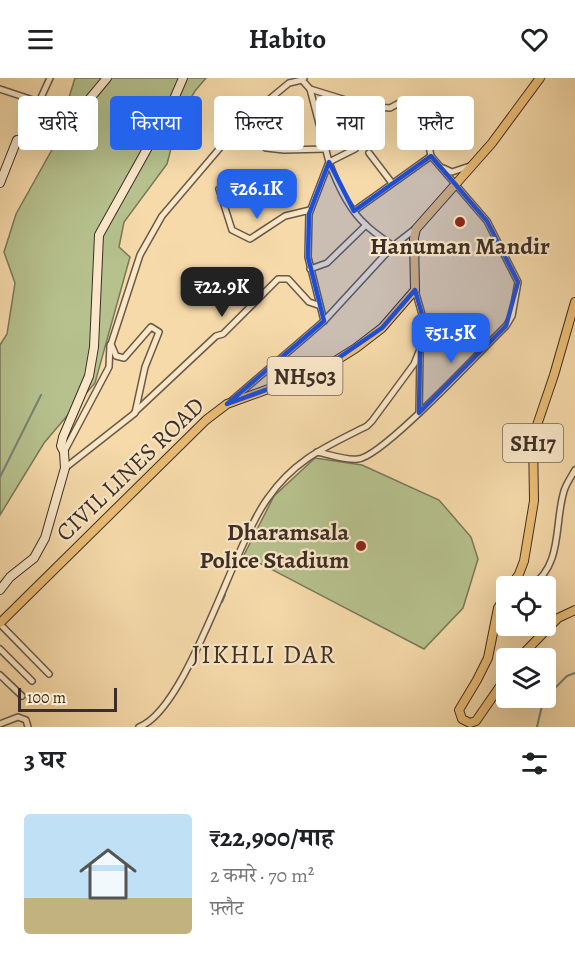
<!DOCTYPE html>
<html lang="hi">
<meta charset="utf-8">
<style>
:root{--surface:#fff;--page:#f2f2f2;--text:#202124;--muted:#757577;--line:#e0e0e0;--accent:#2563eb}
body{margin:0;font-family:Alegreya,"Noto Serif Devanagari",serif;background:var(--page);color:var(--text);height:100vh;display:flex;flex-direction:column;font-size:22px;white-space:nowrap}
*{box-sizing:border-box;margin:0}
p{font-size:20px;color:var(--muted)}
.icon{flex:none;width:33px;height:33px;fill:none;stroke:currentColor;stroke-width:2;stroke-linecap:round;stroke-linejoin:round}
.map{position:relative;height:649px;overflow:hidden}
.details{display:flex;flex-direction:column;background:var(--surface);flex:1}
.details>*{flex:none}
.hud{position:absolute;left:18px;top:18px;width:540px;height:54px;display:flex;gap:12px}
.controls{position:absolute;left:496px;top:498px;display:grid;gap:12px}
.controls a{display:grid;place-items:center;width:60px;height:60px;border-radius:6px;background:var(--surface);box-shadow:0 6px 24px #0002;font-size:30px}
.scale{position:absolute;left:18px;bottom:15px;width:99px;box-sizing:border-box;padding-left:6px;border:3px solid #3c2e26;border-top:0;font-size:16px;line-height:21px;white-space:nowrap;color:#3c2e26;-webkit-text-stroke:4px #f9e7c8;paint-order:stroke}
.price{position:absolute;translate:-50% -51px;padding:0 14px;border-radius:12px;background:var(--accent);color:#fff;font-size:20px;line-height:39px;filter:drop-shadow(0 2px 3px #0008)}
.price::after{content:'';position:absolute;left:50%;top:36px;width:18px;height:14px;margin-left:-9px;background:inherit;clip-path:polygon(0 0,100% 0,50% 100%)}
.price.selected{background:#222;color:#fff}
ul{padding:0;list-style:none}
li{display:flex;align-items:center;gap:18px;height:150px;padding:0 24px}
li+li{border-top:2px solid var(--line)}
li span{display:grid;place-items:center;flex:none;width:168px;height:120px;border-radius:6px;color:#555}
li>.icon{margin-inline-start:auto}
span .icon{width:72px;height:72px;fill:#fffc;stroke-width:1}
li b{font-size:26px}
h2{display:flex;justify-content:space-between;align-items:center;height:72px;padding:0 24px;font-size:26px}
.chip{padding:0 21px;border-radius:6px;background:var(--surface);box-shadow:0 6px 24px #0002;font-size:21px;line-height:54px}
.chip.selected{background:var(--accent);color:#fff}
header{display:flex;justify-content:space-between;align-items:center;height:78px;padding:0 24px;background:var(--surface);font-size:27px;font-weight:600}
.map>svg:first-child{display:block}
.green{fill:#b6c18d;stroke:#79785a;stroke-width:1.5}
.lines{fill:none;stroke-linecap:round;stroke-linejoin:round}
.stream{stroke:#778179;stroke-width:2}
.street-casing{stroke:#6a5947;stroke-width:8}
.secondary-casing{stroke:#3c2e26;stroke-width:10}
.primary-casing{stroke:#3c2e26;stroke-width:10}
.street{stroke:#f9e7c8;stroke-width:5}
.secondary{stroke:#f9e7c8;stroke-width:8}
.primary{stroke:#ebbd75;stroke-width:8}
.marked{fill:#1d4ed8;fill-opacity:0.2;stroke:#1d4ed8;stroke-width:4.5;stroke-linejoin:round}
.poi-dot{fill:#8f2418;stroke:#f9e7c8;stroke-width:2}
.labels{text-anchor:middle;stroke-width:4.5;stroke-linejoin:round;paint-order:stroke}
.shield{fill:#f9e7c8;stroke:#756657;stroke-width:1.5}
.shield-label{font-size:22px;font-weight:bold;fill:#3c2e26}
.poi-label{font-size:24px;font-weight:bold;fill:#3c2e26;stroke:#f9e7c8}
.street-label{font-size:24px;fill:#3c2e26;stroke:#f9e7c8}
.neighbourhood-label{font-size:26px;letter-spacing:1.5px;fill:#3c2e26;stroke:#f9e7c8}
</style>
<header><svg class="icon" aria-label="menu" viewBox="0 0 24 24"><path d="M4 6h16M4 12h16M4 18h16"/></svg>Habito<svg class="icon" aria-label="heart" viewBox="0 0 24 24"><path d="M12 20l-8-8c-3-5 5-10 8-4 3-6 11-1 8 4z"/></svg></header>
<div class="map">
<svg width="575" height="649" viewBox="0 0 575 649">
<rect width="100%" height="100%" fill="#f6daaa"/>
<filter id="stains"><feTurbulence type="fractalNoise" baseFrequency=".00333" numOctaves="4"/><feColorMatrix values="0 0 0 0 .2 0 0 0 0 .09 0 0 0 0 .02 0 0 0 .5 -.17"/></filter>
<radialGradient id="worn" r=".72"><stop offset=".6" stop-color="#630" stop-opacity="0"/><stop offset="1" stop-color="#630" stop-opacity=".3"/></radialGradient>
<g class="green">
<path d="M75 0H206L195 13 179 40 167 86 124 144 119 169 130 179 95 305 44 365 0 437V267L7 256 15 205 4 174 16 136 54 68Z"/>
<path d="M315 380 362 387 439 422 471 459 478 481 463 530 424 571 244 477 274 418Z"/>
</g>
<g class="lines">
<g class="stream">
<path d="M0 399 41 317"/>
<path d="M222 524 225 517"/>
<path d="M546 619 567 598 575 595"/>
<path d="M537 649 543 623 546 620"/>
</g>
<defs>
<g id="street">
<path d="M304 0 302 2 310 11 365 28 390 30 401 24 414 30 419 53 429 68 431 78 487 143 518 204 512 238 506 248C482 271 383 379 358 381 346 383 329 376 317 374"/>
<path d="M0 11 39 24 50 0"/>
<path d="M310 11 329 84 309 136 308 179 324 243"/>
<path d="M266 70 284 72 326 71"/>
<path d="M355 71 329 84C337 106 348 131 366 147 374 155 384 161 393 168"/>
<path d="M369 75 392 105"/>
<path d="M443 90 452 94 470 88"/>
<path d="M219 111 232 152 250 161 285 138 310 132"/>
<path d="M354 133 431 78"/>
<path d="M310 191 327 185 366 147"/>
<path d="M231 323 324 243 393 168 415 151"/>
<path d="M135 334 216 258 223 256 278 201H288L309 224 318 227"/>
<path d="M419 335 420 276"/>
<path d="M64 374 109 289 110 267"/>
<path d="M65 390 135 335 145 289 159 254 151 249 124 280 116 278 111 266 140 177 162 138 242 44 289 5 302 2"/>
<path d="M531 508C563 487 554 446 564 413 566 406 571 399 575 392"/>
<path d="M0 546 49 596"/>
<path d="M0 571 32 603"/>
<path d="M0 597 22 618"/>
<path d="M0 646 18 639 26 642 28 649"/>
<path d="M139 649C188 631 233 467 268 420 295 381 326 369 367 348L372 343 414 286 427 254 415 212"/>
</g>
<g id="secondary">
<path d="M0 105 17 62 43 63 67 48 107 0"/>
<path d="M0 512 10 499 34 480 45 460 65 390 64 374 61 368 63 359 89 298 94 269 99 157 171 28 183 0"/>
</g>
<g id="primary">
<path d="M511 508 519 496 524 483 534 423 533 359 554 297 575 224"/>
<path d="M507 515 498 530 488 580 477 602 459 632 462 641 470 645 476 643 507 598"/>
<path d="M0 545 206 342 227 326 321 292 356 270 382 250 415 212 414 160 416 151 492 65 540 0"/>
<path d="M519 580 558 540 575 532"/>
</g>
</defs>
<use href="#street" class="street-casing"/>
<use href="#secondary" class="secondary-casing"/>
<use href="#primary" class="primary-casing"/>
<use href="#street" class="street"/>
<use href="#secondary" class="secondary"/>
<use href="#primary" class="primary"/>
</g>
<path class="marked" d="M431 78 487 143 518 204 506 248 419 335 420 271 427 254 415 212 382 250 321 292 227 326 324 243 308 179 309 136 329 84 354 133Z"/>
<g class="poi-dot">
<circle cx="460" cy="144" r="6"/>
<circle cx="361" cy="468" r="6"/>
</g>
<g class="labels">
<g class="shield">
<rect x="267.5" y="279" width="75" height="38" rx="4.5"/>
<rect x="503" y="346" width="60" height="38" rx="4.5"/>
</g>
<g class="shield-label">
<text x="305" y="306">NH503</text>
<text x="533" y="373">SH17</text>
</g>
<g class="poi-label">
<text x="460" y="176">Hanuman Mandir</text>
<text x="349" y="462" text-anchor="end">Dharamsala<tspan x="349" dy="28">Police Stadium</tspan></text>
</g>
<g class="street-label">
<text transform="translate(130 391) rotate(-44)" y="8">CIVIL LINES ROAD</text>
</g>
<g class="neighbourhood-label">
<text x="264" y="585">JIKHLI DAR</text>
</g>
</g>
<rect width="100%" height="100%" filter="url(#stains)"/>
<rect width="100%" height="100%" fill="url(#worn)"/>
</svg>
<div class="controls">
<a><svg class="icon" aria-label="locate" viewBox="0 0 24 24"><circle cx="12" cy="12" r="6"/><path d="M12 2v4M12 18v4M2 12h4M18 12h4"/></svg></a>
<a><svg class="icon" aria-label="layers" viewBox="0 0 24 24"><path d="M12 4l9 5-9 5-9-5zM3 14l9 5 9-5"/></svg></a>
</div>
<div class="scale">100 m</div>
<b class="price" style="left:257px;top:142px">₹26.1K</b>
<b class="price selected" style="left:222px;top:240px">₹22.9K</b>
<b class="price" style="left:451px;top:286px">₹51.5K</b>
<div class="hud">
<a class="chip">खरीदें</a>
<a class="chip selected">किराया</a>
<a class="chip">फ़िल्टर</a>
<a class="chip">नया</a>
<a class="chip">फ़्लैट</a>
</div>
</div>
<section class="details">
<h2>3 घर<svg class="icon" aria-label="filters" viewBox="0 0 24 24"><path d="M4 7h16M4 17h16"/><circle cx="9" cy="7" r="2"/><circle cx="15" cy="17" r="2"/></svg></h2>
<ul>
<li><span style="background:linear-gradient(#bfe0f5 70%,#c2b280 0)"><svg class="icon" aria-label="home" viewBox="0 0 24 24"><path d="M3 11l9-7 9 7M6 9v11h12V9"/></svg></span><div><b>₹22,900/माह</b><p>2 कमरे · 70 m²</p><p>फ़्लैट</p></div></li>
</ul>
</section>
